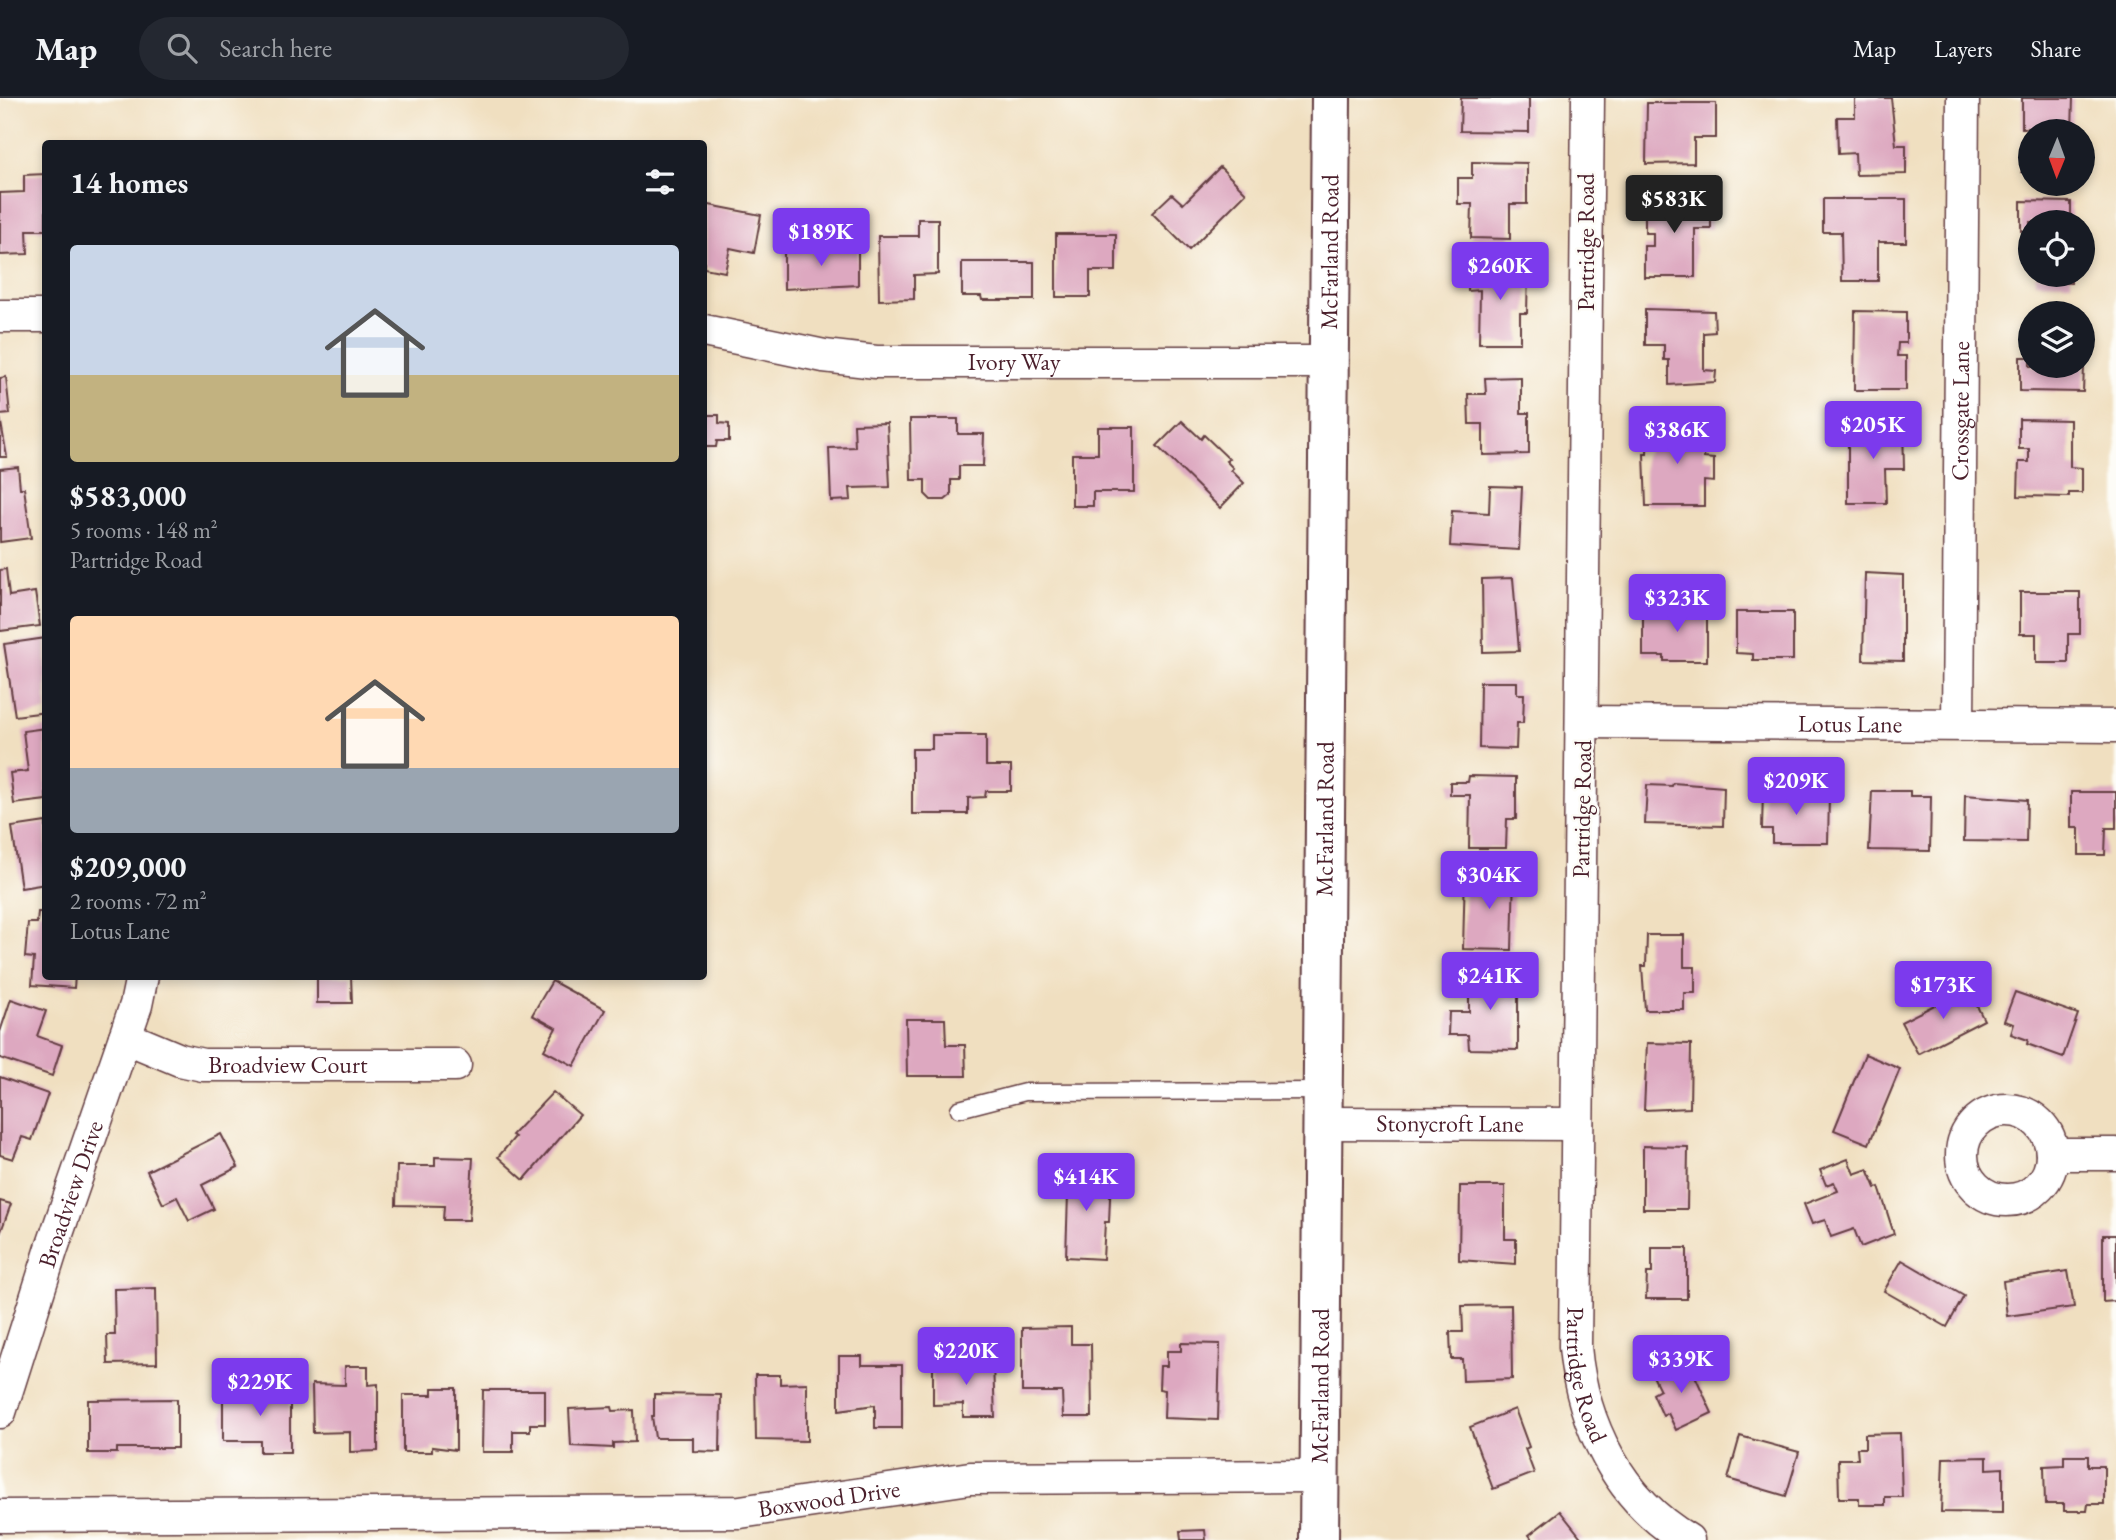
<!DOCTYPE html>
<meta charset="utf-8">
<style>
:root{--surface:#171b24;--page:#242831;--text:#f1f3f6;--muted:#9ea1a6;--line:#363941;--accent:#7c3aed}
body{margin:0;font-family:"EB Garamond",serif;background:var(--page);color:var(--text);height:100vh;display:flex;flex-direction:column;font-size:26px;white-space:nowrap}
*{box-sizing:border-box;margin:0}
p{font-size:23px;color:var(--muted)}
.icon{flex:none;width:38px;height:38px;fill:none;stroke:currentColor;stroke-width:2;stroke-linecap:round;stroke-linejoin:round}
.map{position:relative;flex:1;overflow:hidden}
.panel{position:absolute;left:42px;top:42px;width:665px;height:840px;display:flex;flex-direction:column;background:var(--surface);border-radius:7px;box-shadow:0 4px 10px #0003}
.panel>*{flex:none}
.needle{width:46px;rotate:181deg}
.fabs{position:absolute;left:2018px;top:21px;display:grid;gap:14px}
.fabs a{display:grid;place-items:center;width:77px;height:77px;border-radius:50%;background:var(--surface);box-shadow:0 4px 10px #0003;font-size:35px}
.price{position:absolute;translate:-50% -60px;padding:0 16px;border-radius:7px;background:var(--accent);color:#fff;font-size:23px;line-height:46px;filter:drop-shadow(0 2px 4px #0008)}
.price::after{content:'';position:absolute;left:50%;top:42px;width:21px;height:16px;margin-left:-10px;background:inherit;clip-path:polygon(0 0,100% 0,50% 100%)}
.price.selected{background:#222;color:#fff}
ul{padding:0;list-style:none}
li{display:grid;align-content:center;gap:14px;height:371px;padding:0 28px}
li span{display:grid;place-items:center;height:217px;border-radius:7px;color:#555}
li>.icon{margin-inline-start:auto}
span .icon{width:126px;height:126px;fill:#fffc;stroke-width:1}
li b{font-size:30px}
h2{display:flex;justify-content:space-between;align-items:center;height:84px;padding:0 28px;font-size:30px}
header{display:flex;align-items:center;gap:42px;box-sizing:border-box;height:98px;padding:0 35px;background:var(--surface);border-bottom:2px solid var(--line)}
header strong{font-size:33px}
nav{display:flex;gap:38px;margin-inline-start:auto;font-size:24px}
.search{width:490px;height:63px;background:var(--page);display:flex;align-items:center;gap:18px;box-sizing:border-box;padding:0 24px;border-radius:38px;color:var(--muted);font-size:26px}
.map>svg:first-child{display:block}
.building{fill:#dda8c0}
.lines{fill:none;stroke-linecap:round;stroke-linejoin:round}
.service-casing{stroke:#633c41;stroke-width:19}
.minor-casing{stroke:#633c41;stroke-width:35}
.tertiary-casing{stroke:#633c41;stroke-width:42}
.service{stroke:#fff;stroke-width:16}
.minor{stroke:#fff;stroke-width:32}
.tertiary{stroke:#fff;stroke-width:38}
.labels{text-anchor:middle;stroke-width:5;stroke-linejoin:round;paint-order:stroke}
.street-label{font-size:24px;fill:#4a1f2b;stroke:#fdfcf7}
</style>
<header>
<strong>Map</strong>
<div class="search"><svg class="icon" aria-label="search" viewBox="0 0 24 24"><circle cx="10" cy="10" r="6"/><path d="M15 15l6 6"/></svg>Search here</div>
<nav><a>Map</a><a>Layers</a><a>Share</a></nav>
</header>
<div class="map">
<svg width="2116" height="1442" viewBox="0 0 2116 1442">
<rect width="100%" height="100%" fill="#fdfcf7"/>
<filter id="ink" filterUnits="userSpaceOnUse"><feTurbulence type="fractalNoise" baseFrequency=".0143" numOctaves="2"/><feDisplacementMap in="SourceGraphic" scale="14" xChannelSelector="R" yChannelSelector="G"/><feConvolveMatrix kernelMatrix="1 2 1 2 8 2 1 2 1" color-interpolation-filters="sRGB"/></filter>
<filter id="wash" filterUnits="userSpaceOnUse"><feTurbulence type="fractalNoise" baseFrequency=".00686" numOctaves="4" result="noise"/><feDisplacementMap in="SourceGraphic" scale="28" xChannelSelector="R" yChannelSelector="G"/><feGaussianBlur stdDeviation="1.57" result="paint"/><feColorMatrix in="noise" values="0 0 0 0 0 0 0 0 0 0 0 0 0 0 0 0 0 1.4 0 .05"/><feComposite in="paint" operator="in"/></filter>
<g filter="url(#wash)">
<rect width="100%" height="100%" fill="#f0dfc0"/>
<g id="blocks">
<g class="building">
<path d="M1461 0H1529V34L1460 33Z"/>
<path d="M1855 0H1891L1896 47H1906V76L1856 77 1855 55 1838 56 1837 19H1855Z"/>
<path d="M2022 0H2073L2072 33H2031V30H2022Z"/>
<path d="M1647 5H1716V40H1694V65L1646 66Z"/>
<rect x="2022" y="43" width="8" height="31"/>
<path d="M1472 64 1527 65V106H1510V141L1471 140 1472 106H1458V80H1472Z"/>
<path d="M1220 69 1246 95 1189 152 1152 115 1172 96 1183 106Z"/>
<path d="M46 76V132H27L28 156 0 157V95L24 94V77Z"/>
<path d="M1645 101H1711V131H1695V179H1644V148H1653V135H1645Z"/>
<path d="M1823 101H1906V144H1878V183H1842L1841 134H1823Z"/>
<path d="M2021 103 2071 104V124H2030V133H2021Z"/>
<path d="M704 106 761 117 754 155 730 150 725 174 704 170Z"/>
<path d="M918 121H938V176L914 177V201L879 202 878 138H918Z"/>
<path d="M1056 136H1116V173H1090V199H1056Z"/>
<path d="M858 151V187L784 191V152Z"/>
<path d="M962 164H1034V202H982L981 198H962Z"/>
<path d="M1481 169 1528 170 1527 215H1520V245H1479L1480 192 1468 193 1469 173 1480 174Z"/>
<path d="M2035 177H2071V185L2035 184Z"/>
<path d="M1645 211 1714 213 1715 234 1704 235V272L1716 273 1715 284 1669 287V262H1664V247H1645Z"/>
<path d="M1855 213 1906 214V245H1898L1897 258H1906V292H1854Z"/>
<path d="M2020 259H2030V268H2084L2083 294 2020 293Z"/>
<path d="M6 279 10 316 0 317V280Z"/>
<path d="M1521 279V315H1529V356L1483 357V326H1469L1468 296H1486L1485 280Z"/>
<path d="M704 317H719V325L729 326V343H717L716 349H704Z"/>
<path d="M0 319 7 359H0Z"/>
<path d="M910 321H958V336H984L983 368H959V382H951V397L945 402H931L925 396V382H911Z"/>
<path d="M2019 321 2070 322V369L2082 370V395H2069V399L2018 398 2019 364H2029V351H2019Z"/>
<path d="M1182 323 1201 341 1204 337 1229 361 1226 363 1233 370 1231 372 1244 385 1220 410 1157 348Z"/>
<path d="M887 325 890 389 850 390 851 402 831 403 829 350 855 349 854 326Z"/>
<path d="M1648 327H1704V360L1714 361V384L1704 383V408H1646L1644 356H1647Z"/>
<path d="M1903 328 1904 371H1885L1886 405H1848V329Z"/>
<path d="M1098 329H1134V394H1093V408H1072V356H1098Z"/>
<path d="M18 369 20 390H24L31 440 0 444V371Z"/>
<path d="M1490 388 1522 389 1519 452 1450 448 1452 413 1489 415Z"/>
<path d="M6 471 9 498 35 494 40 528 0 533V472Z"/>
<path d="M1865 475 1903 477V563L1863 562Z"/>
<path d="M1513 480 1519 553 1483 554 1482 481Z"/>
<path d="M2020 494H2080V536H2068V565H2036V536H2020Z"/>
<path d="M1679 505H1702V515H1707V563H1664V558H1643V515H1679Z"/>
<path d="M1736 514H1793V562H1753V556L1736 555Z"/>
<path d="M46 540V614L15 618 4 546Z"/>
<path d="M1480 584H1517V596H1524L1523 625H1517L1516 651 1479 650Z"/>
<path d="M46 630V702L14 706 10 675 28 673 23 633Z"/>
<path d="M932 637H986V668H1011V693H986L985 699 968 700V716H912V651H932Z"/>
<path d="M1469 678 1516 679V721H1507L1506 750H1469L1470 697H1450V684H1468Z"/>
<path d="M1673 685 1724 689 1723 728 1645 726 1647 687 1672 688Z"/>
<path d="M1763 693 1829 697 1828 745H1772V731H1762Z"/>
<path d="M1872 693H1910V698H1931L1930 753 1869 752Z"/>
<path d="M2071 694H2116V730H2106L2105 757H2079V730H2071Z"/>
<path d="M1965 697 2027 702 2026 744 1964 743Z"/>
<path d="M46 724V786L21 790 12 729Z"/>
<path d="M1465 773 1514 774 1512 852 1463 851Z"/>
<path d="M38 814H46V878H75L74 890 32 887 34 860 25 859 28 825H37Z"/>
<path d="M1647 837H1684V869H1695V895H1684V912H1645L1642 868H1646Z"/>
<path d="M1469 873 1518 874V952L1469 951 1468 937H1448L1449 914H1469Z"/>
<path d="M317 878H351L352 905H317Z"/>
<path d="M552 883 605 912 574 968 544 952 556 930 532 917Z"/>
<path d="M1968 890 1984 922 1918 956 1901 924Z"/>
<path d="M2015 894 2078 916 2063 959 2027 946 2028 942 2011 936 2014 926 2004 923Z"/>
<path d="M11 901 46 913 37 938 62 947 52 978 0 960V934Z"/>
<path d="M906 921H945L946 947H965L966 978H907Z"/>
<path d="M1647 945 1691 946 1690 1010 1644 1012Z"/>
<path d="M1865 956 1900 971 1869 1046 1834 1032Z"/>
<path d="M0 979 48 996 32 1042 22 1039 13 1061 0 1057Z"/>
<path d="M553 994 580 1017 524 1082 498 1059 515 1039 512 1037Z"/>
<path d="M221 1036 238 1069 202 1087 214 1111 189 1123 177 1099 163 1106 147 1073Z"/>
<path d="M1643 1048 1688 1049 1687 1111H1643Z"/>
<path d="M435 1059 473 1060 469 1122H443L444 1108 396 1107 397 1068H435Z"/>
<path d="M1848 1061 1854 1076 1868 1071 1876 1090 1879 1089 1894 1136 1861 1149 1854 1131 1831 1139 1825 1122 1812 1126 1804 1106 1838 1093 1834 1084 1826 1087 1820 1072Z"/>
<path d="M1061 1074 1111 1076 1109 1124H1105L1103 1161 1066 1159 1068 1096H1060Z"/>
<path d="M1460 1088H1505V1141H1516V1166L1459 1162Z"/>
<path d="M0 1103 11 1106 0 1136Z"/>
<path d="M2103 1137H2116V1203L2103 1204Z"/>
<path d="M1652 1150H1687V1201H1646L1647 1175H1652Z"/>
<path d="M1902 1162 1964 1198 1947 1229 1884 1193Z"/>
<path d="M2068 1173 2074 1209 2007 1218 2003 1183Z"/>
<path d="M156 1190 157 1265 108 1266 107 1237H115L114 1191Z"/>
<path d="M1511 1207 1512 1281 1463 1283 1462 1261H1451L1450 1234H1463L1462 1208Z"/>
<path d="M1071 1229V1246H1091L1092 1319H1063L1062 1294H1022V1230Z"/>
<path d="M1181 1245 1220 1246 1218 1322 1164 1320 1165 1292 1159 1291 1160 1268H1167V1253H1181Z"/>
<path d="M964 1257H980V1266H993L995 1319H963V1306L933 1307V1267L964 1266Z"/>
<path d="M839 1258H862V1267H902V1330H875V1307L839 1312Z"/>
<path d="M1687 1260 1712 1315 1676 1332 1668 1315 1663 1318 1653 1296 1660 1292 1652 1276Z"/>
<path d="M345 1268H368V1287L378 1286V1353L350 1354V1334L313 1335 312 1286 345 1287Z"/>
<path d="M755 1277H780V1286L807 1285V1343L756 1342Z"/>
<path d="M268 1284H290V1354H260V1343H223V1299H255V1291H268Z"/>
<path d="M432 1290H456V1352L432 1349V1354H403V1297H432Z"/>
<path d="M483 1292H545V1326H530V1333H513V1354H482Z"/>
<path d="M654 1296 721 1297 720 1354 693 1353V1340H655L652 1318H654Z"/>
<path d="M177 1301V1350H117V1355H88V1302Z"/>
<path d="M612 1309 613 1313 634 1312 635 1344 613 1345V1350L571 1348 569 1311Z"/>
<path d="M1515 1311 1529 1349 1525 1351 1534 1375 1493 1391 1470 1329Z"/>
<path d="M1900 1335 1902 1399H1885V1407H1859V1400H1839L1838 1361H1858L1857 1350H1865V1336Z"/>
<path d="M1740 1338 1799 1354 1786 1398 1728 1381Z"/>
<path d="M2064 1358H2088V1368H2104V1406H2088L2087 1413H2064V1406H2045L2044 1368 2064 1367Z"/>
<path d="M1987 1359V1371L2003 1370V1415L1941 1414 1943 1360Z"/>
<path d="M1560 1413 1583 1442H1533L1529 1437Z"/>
<path d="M1205 1432 1206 1442H1181L1180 1433Z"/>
</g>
</g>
</g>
<g filter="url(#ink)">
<use href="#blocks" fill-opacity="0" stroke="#633c41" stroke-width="2"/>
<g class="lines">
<defs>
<path id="service" d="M959 1011 1025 994 1323 993"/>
<g id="minor">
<path id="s1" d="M1588 0 1575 1249C1582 1326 1619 1402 1688 1442"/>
<path d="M0 218H46"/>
<path id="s2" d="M704 233 824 258 876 264H1329"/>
<path id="s3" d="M1582 624 2116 628"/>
<path id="s4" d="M1958 626 1963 0"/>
<path id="s5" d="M125 939 180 962 203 967H455"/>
<circle cx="2007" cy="1057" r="45"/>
<path id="s6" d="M1322 1025 1577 1026"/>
<path d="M2052 1056H2116"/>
<path id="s7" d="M0 1314 52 1150 136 907 142 878"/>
<path id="s8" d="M0 1418 740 1414 970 1380 1319 1378"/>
</g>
<g id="tertiary">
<path id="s9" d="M1319 1442 1331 0"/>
</g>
</defs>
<use href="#service" class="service-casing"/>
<use href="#minor" class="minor-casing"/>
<use href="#tertiary" class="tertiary-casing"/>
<use href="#service" class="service"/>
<use href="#minor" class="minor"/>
<use href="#tertiary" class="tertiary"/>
</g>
</g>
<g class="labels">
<g class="street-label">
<text transform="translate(1586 144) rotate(-90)" y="8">Partridge Road</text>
<text dy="8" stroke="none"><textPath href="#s9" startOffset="1288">McFarland Road</textPath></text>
<text dy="8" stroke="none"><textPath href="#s2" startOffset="313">Ivory Way</textPath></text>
<text dy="8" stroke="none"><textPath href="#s4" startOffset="313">Crossgate Lane</textPath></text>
<text dy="8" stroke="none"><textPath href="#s3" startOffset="268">Lotus Lane</textPath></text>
<text transform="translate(1582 711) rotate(-89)" y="8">Partridge Road</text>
<text dy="8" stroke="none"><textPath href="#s9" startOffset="721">McFarland Road</textPath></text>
<text dy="8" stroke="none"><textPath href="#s5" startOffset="168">Broadview Court</textPath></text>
<text dy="8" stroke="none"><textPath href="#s6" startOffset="128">Stonycroft Lane</textPath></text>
<text dy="8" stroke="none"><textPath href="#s7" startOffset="229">Broadview Drive</textPath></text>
<text dy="8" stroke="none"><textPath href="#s1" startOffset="1278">Partridge Road</textPath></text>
<text dy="8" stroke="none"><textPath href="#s9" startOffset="154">McFarland Road</textPath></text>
<text dy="8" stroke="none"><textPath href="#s8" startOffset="830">Boxwood Drive</textPath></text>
</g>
</g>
</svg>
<div class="fabs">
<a><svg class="needle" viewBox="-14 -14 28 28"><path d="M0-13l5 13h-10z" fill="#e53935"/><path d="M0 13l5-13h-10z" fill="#9ea1a6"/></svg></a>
<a><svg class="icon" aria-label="locate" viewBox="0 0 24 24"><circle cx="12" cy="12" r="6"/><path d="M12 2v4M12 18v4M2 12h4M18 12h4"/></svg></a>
<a><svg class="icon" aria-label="layers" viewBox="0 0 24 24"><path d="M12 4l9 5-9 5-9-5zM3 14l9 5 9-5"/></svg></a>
</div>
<b class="price selected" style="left:1674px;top:137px">$583K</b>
<b class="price" style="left:821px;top:170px">$189K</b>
<b class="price" style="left:1500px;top:204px">$260K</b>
<b class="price" style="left:1873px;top:363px">$205K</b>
<b class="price" style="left:1677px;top:368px">$386K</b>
<b class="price" style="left:1677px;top:536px">$323K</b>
<b class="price" style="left:1796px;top:719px">$209K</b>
<b class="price" style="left:1489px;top:813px">$304K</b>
<b class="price" style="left:1490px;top:914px">$241K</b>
<b class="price" style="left:1943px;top:923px">$173K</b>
<b class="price" style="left:1086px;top:1115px">$414K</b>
<b class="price" style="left:966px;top:1289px">$220K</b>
<b class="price" style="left:1681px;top:1297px">$339K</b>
<b class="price" style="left:260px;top:1320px">$229K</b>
<section class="panel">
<h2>14 homes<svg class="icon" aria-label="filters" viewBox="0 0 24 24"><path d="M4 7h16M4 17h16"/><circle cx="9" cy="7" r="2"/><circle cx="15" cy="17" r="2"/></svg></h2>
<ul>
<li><span style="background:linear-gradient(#c9d6e8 60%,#c2b280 0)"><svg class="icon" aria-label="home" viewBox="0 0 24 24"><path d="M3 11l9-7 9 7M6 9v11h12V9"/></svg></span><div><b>$583,000</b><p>5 rooms · 148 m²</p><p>Partridge Road</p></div></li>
<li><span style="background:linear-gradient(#ffd9b3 70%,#9aa5b1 0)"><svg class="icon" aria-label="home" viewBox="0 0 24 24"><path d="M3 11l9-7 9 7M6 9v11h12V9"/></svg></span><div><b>$209,000</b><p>2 rooms · 72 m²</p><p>Lotus Lane</p></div></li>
</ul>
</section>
</div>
